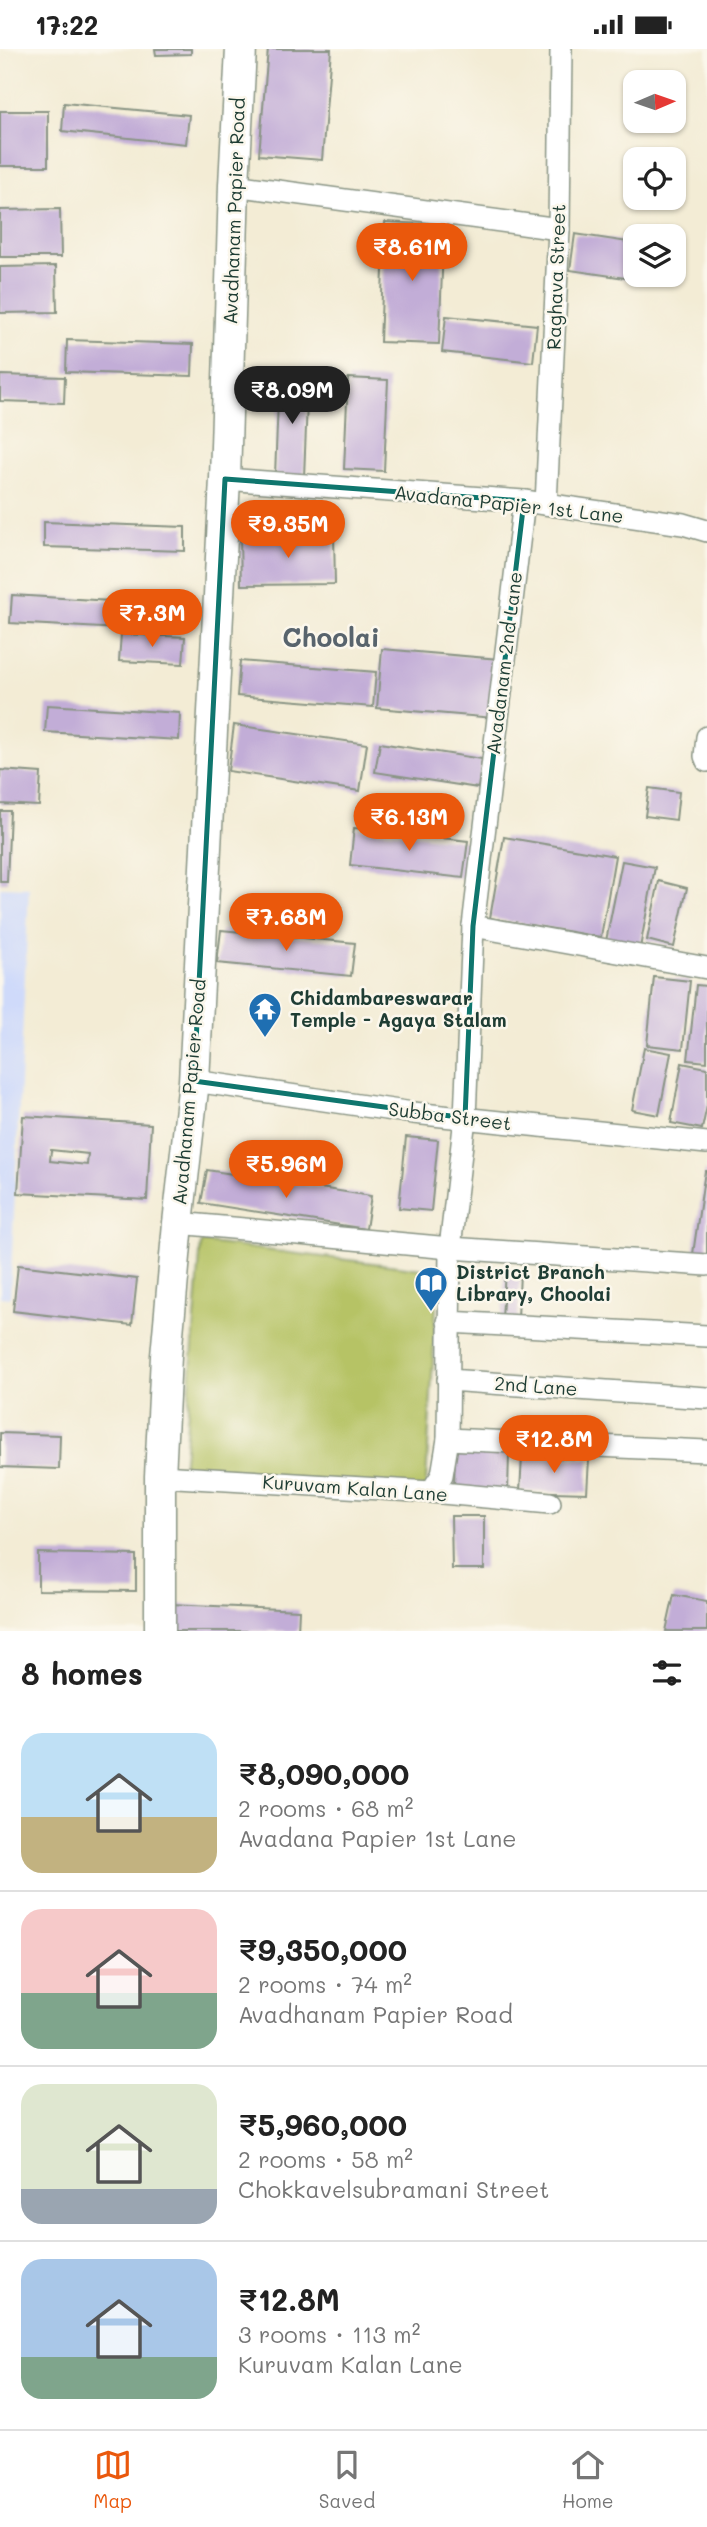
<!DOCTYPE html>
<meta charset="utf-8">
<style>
:root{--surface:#fff;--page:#f6f6f6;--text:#222;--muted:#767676;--line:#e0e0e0;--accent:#ea580c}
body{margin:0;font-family:Mali,sans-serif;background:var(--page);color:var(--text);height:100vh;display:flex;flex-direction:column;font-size:26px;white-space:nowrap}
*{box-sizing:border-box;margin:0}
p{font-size:23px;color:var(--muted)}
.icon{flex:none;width:38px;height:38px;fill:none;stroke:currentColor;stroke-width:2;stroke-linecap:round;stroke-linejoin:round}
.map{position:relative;height:1582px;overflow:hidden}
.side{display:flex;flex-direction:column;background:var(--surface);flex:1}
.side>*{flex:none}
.needle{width:46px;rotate:88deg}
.controls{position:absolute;left:623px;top:21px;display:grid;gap:14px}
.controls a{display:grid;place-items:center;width:63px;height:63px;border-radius:14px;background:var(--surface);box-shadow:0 2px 5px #0004;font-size:35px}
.price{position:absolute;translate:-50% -60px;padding:0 16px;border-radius:24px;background:var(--accent);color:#fff;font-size:23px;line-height:46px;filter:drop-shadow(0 2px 4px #0008)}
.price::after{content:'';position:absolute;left:50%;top:42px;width:21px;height:16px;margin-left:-10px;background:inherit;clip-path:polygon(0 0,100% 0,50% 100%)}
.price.current{background:#222;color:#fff}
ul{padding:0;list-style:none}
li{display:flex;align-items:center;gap:21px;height:175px;padding:0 21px}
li+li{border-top:2px solid var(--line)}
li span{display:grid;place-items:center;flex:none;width:196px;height:140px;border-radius:21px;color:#555}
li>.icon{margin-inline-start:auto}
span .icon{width:84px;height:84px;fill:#fffc;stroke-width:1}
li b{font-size:30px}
h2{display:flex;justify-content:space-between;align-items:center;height:84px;padding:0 21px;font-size:30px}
.status{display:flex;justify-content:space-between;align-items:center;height:49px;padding:0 35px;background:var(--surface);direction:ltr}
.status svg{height:19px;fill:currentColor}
.tabs{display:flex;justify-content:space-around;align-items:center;height:98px;border-top:2px solid var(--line);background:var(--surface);font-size:19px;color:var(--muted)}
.tabs a{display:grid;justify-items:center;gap:4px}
.tabs .current{color:var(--accent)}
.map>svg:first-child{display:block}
.built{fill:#cfdafa}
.green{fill:#b6c365;stroke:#6a804c;stroke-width:2}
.building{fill:#c2add7;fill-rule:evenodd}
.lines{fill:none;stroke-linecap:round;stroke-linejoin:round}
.street-casing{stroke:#899484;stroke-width:24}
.secondary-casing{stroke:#899484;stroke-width:33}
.street{stroke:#fff;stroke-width:21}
.secondary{stroke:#fff;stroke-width:30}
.marked{fill:none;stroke:#0f766e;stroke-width:5;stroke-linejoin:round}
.labels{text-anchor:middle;stroke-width:5;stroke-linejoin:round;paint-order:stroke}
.street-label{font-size:19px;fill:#1f3d34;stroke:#fbf7ec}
.poi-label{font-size:19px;font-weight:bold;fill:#1f3d34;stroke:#fbf7ec;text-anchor:start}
.district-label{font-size:26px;font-weight:bold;fill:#58646d;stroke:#fbf7ec}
</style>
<div class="status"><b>17:22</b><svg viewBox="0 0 49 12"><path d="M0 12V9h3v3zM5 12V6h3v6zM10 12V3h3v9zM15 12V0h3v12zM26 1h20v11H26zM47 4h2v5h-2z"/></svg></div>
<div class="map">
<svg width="707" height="1582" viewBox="0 0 707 1582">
<rect width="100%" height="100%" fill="#fbf7ec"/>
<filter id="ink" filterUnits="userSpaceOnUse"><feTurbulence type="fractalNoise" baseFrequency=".0143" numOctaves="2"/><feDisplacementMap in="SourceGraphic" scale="14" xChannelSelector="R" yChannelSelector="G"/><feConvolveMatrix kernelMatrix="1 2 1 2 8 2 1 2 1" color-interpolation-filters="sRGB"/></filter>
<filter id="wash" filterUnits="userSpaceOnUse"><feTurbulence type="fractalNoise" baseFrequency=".00686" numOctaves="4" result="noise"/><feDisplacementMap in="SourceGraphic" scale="28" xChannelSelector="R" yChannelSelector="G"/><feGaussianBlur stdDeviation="1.57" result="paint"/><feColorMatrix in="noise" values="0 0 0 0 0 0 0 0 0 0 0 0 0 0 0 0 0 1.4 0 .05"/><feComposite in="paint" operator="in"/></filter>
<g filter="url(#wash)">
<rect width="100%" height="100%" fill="#f3ecd5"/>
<path class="built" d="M0 838 29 839 10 1249 0 1248Z"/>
<path class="green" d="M201 1193 438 1222 425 1452 183 1424Z"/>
<g id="blocks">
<g class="building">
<path d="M155 0H191V5L156 6Z"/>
<path d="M268 0H331L322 111 259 106Z"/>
<path d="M64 54 189 66 186 95 62 82Z"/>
<rect x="0" y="62" width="48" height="55"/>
<path d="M60 160 61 208H0V161Z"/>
<path d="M385 173 444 176 439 295 380 293Z"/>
<path d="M575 185 635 194V226H647L646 232 570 221Z"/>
<path d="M56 217 57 263 0 264V218Z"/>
<path d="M446 267 537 276 533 313 442 303Z"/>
<path d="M67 291 193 295 192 327 66 323Z"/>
<path d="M0 326 65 328 64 354 0 352Z"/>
<path d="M279 327 308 328 304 428 275 426Z"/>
<path d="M348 329 388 331 384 422 344 420Z"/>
<path d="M44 473 185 478V502L44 498Z"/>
<path d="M334 485 335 535 241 536 240 487Z"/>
<path d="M12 546 160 555 158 582 10 574Z"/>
<path d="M121 585 185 588 183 615 119 612Z"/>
<path d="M382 600 499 610 494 669 377 659Z"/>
<path d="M240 612 376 623 373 658 237 647Z"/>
<path d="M47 656 180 664 179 691 45 683Z"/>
<path d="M234 676 367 695 360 742 228 722Z"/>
<path d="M380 694 482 710 478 739 375 723Z"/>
<path d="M0 721 41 724 39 757 0 755Z"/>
<path d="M649 739 679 743 676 771 645 767Z"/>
<path d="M0 762H10L7 833H0Z"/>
<path d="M354 779 468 792 463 829 350 816Z"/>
<path d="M504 788 615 807 601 888 490 869Z"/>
<path d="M622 812 655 818 640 899 606 892Z"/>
<path d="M659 832 687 839 674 898 647 891Z"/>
<path d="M221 881 355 894 351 927 217 914Z"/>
<path d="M654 928 690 932 683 1000 647 996Z"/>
<path d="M696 936 707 937V1013L688 1011Z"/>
<path d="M644 999 671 1004 659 1066 632 1061Z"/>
<path d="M682 1014 707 1019V1057L702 1080 671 1074Z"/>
<path d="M23 1067 151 1075 147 1151 18 1144ZM51 1101 88 1105 87 1116 50 1112Z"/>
<path d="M406 1088 438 1091 431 1162 399 1159Z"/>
<path d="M207 1121 371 1147 366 1180 201 1154Z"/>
<path d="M705 1122H707V1207L693 1205Z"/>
<path d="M18 1216 137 1230 132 1276 13 1262Z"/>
<path d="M505 1222 520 1223 518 1270 502 1269Z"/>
<path d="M0 1384 60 1386 59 1420 0 1418Z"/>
<path d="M455 1401 509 1403 508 1443 454 1441Z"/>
<path d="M522 1408 589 1410 587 1444 520 1442Z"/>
<path d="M451 1467H484V1520H452Z"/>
<path d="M38 1504 136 1506V1542L38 1541Z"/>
<path d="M674 1546 707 1552V1582H666Z"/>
<path d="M170 1555 299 1561 298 1582H169Z"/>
</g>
</g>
</g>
<g filter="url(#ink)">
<use href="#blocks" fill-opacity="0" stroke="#899484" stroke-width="2"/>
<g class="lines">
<defs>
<g id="street">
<path d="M234 136 559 180"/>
<path d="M225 430 524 452 683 475 707 482"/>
<path d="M546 455 559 180 561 0"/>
<path d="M707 688 705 707 707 712"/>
<path d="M473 877 707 919"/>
<path d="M194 1032 413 1064 707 1094"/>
<path d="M178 1174 450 1199 707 1216"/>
<path d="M448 1273 707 1287"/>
<path d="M448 1331 707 1349"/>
<path d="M448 1390 706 1402"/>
<path d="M160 1427 431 1443 550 1454"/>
<path d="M431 1443 442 1426 448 1390 450 1199 465 1069 473 877 524 452"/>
</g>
<path id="secondary" d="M160 1582V1427L166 1307 178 1174 194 1032 225 430 234 136 241 0"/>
</defs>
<use href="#street" class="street-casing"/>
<use href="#secondary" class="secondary-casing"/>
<use href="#street" class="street"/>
<use href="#secondary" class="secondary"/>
</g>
</g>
<path class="marked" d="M225 430 524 452 473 877 465 1069 194 1032Z"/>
<defs>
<symbol id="temple-pin" viewBox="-11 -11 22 30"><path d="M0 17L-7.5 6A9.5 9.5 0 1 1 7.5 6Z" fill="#1f6fb2" stroke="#fbf7ec"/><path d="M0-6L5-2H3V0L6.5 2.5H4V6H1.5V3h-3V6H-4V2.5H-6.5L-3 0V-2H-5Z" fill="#fff"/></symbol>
<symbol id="library-pin" viewBox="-11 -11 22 30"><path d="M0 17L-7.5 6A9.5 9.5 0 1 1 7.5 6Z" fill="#1f6fb2" stroke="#fbf7ec"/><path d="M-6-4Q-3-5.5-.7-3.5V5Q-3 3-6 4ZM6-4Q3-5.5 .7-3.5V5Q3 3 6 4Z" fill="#fff"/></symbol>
</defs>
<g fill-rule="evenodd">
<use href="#temple-pin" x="246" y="941" width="38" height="52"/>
<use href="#library-pin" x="412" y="1215" width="38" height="52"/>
</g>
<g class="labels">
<g class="street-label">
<text transform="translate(234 162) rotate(-88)" y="7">Avadhanam Papier Road</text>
<text transform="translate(556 228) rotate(-88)" y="7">Raghava Street</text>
<text transform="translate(509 455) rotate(6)" y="7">Avadana Papier 1st Lane</text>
<text transform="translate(504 614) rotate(-83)" y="7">Avadanam 2nd Lane</text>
<text transform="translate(189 1043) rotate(-85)" y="7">Avadhanam Papier Road</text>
<text transform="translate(450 1067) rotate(7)" y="7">Subba Street</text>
<text transform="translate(536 1337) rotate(4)" y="7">2nd Lane</text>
<text transform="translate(355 1439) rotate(4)" y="7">Kuruvam Kalan Lane</text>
</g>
<g class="poi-label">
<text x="290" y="956">Chidambareswarar<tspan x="290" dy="22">Temple - Agaya Stalam</tspan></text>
<text x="456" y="1230">District Branch<tspan x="456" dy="22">Library, Choolai</tspan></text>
</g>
<g class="district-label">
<text x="331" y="598">Choolai</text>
</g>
</g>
</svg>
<div class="controls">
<a><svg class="needle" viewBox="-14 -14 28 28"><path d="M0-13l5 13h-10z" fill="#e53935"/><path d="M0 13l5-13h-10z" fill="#767676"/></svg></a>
<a><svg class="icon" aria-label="locate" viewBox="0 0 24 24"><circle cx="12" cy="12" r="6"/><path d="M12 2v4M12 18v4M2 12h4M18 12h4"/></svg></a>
<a><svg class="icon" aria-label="layers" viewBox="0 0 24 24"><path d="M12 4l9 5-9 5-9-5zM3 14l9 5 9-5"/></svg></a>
</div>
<b class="price" style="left:412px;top:234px">₹8.61M</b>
<b class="price current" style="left:292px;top:377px">₹8.09M</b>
<b class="price" style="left:288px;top:511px">₹9.35M</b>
<b class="price" style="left:152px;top:600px">₹7.3M</b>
<b class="price" style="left:409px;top:804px">₹6.13M</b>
<b class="price" style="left:286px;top:904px">₹7.68M</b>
<b class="price" style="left:286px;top:1151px">₹5.96M</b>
<b class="price" style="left:554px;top:1426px">₹12.8M</b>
</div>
<section class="side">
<h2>8 homes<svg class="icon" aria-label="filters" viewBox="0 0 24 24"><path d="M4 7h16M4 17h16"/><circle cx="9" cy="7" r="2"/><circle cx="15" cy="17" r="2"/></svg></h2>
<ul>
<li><span style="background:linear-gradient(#bfe0f5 60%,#c2b280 0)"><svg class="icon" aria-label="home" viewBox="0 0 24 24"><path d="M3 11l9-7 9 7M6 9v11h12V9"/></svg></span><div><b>₹8,090,000</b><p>2 rooms · 68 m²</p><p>Avadana Papier 1st Lane</p></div></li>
<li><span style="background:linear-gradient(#f6c9c9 60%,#7fa58c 0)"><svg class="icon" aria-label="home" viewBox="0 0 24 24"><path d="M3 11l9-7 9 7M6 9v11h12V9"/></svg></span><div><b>₹9,350,000</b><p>2 rooms · 74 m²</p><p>Avadhanam Papier Road</p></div></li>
<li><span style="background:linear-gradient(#dfe7d0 75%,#9aa5b1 0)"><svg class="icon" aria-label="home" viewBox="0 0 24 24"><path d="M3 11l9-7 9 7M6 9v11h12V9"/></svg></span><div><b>₹5,960,000</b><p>2 rooms · 58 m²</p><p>Chokkavelsubramani Street</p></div></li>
<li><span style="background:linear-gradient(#a9c7e8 70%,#7fa58c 0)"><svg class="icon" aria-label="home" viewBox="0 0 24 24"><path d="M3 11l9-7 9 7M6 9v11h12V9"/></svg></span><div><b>₹12.8M</b><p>3 rooms · 113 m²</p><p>Kuruvam Kalan Lane</p></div></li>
</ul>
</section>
<nav class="tabs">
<a class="current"><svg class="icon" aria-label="map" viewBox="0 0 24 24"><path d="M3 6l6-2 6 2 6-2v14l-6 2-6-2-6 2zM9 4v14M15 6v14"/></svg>Map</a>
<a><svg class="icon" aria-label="saved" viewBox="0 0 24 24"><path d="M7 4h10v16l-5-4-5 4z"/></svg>Saved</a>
<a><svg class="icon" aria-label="home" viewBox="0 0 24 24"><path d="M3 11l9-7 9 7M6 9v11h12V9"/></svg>Home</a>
</nav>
